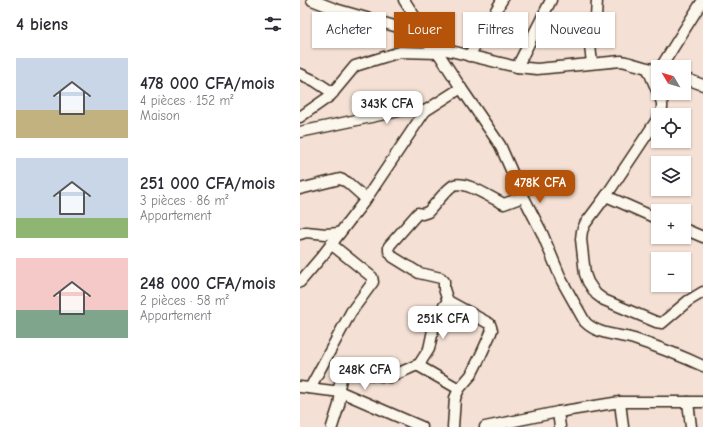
<!DOCTYPE html>
<html lang="fr">
<meta charset="utf-8">
<style>
:root{--surface:#fff;--page:#f2f2f3;--text:#2b2b33;--muted:#7c7c81;--accent:#b45309}
body{margin:0;font-family:"Comic Neue",sans-serif;background:var(--page);color:var(--text);height:100vh;display:flex;flex-direction:column;font-size:15px;white-space:nowrap}
*{box-sizing:border-box;margin:0}
p{font-size:13px;color:var(--muted)}
.icon{flex:none;width:22px;height:22px;fill:none;stroke:currentColor;stroke-width:2;stroke-linecap:round;stroke-linejoin:round}
.map{position:relative;flex:1;overflow:hidden}
.details{display:flex;flex-direction:column;background:var(--surface);width:300px}
.details>*{flex:none}
.guide{position:absolute;left:12px;top:12px;width:331px;height:36px;display:flex;gap:8px}
.needle{width:26px;rotate:308deg}
.tools{position:absolute;left:351px;top:60px;display:grid;gap:8px}
.tools a{display:grid;place-items:center;width:40px;height:40px;border-radius:0px;background:var(--surface);box-shadow:0 1px 3px #0004;font-size:20px}
.price{position:absolute;translate:-50% -34px;padding:0 9px;border-radius:8px;background:#fff;color:#222;font-size:13px;line-height:26px;filter:drop-shadow(0 1px 2px #0008)}
.price::after{content:'';position:absolute;left:50%;top:24px;width:12px;height:9px;margin-left:-6px;background:inherit;clip-path:polygon(0 0,100% 0,50% 100%)}
.price.selected{background:var(--accent);color:#fff}
ul{padding:0;list-style:none}
li{display:flex;align-items:center;gap:12px;height:100px;padding:0 16px}
li span{display:grid;place-items:center;flex:none;width:112px;height:80px;border-radius:0px;color:#555}
li>.icon{margin-inline-start:auto}
span .icon{width:48px;height:48px;fill:#fffc;stroke-width:1}
li b{font-size:17px}
h2{display:flex;justify-content:space-between;align-items:center;height:48px;padding:0 16px;font-size:17px}
.tag{padding:0 14px;border-radius:0px;background:var(--surface);box-shadow:0 1px 3px #0004;font-size:14px;line-height:36px}
.tag.selected{background:var(--accent);color:#fff}
main{display:flex;flex:1;min-height:0}
.map>svg:first-child{display:block}
.lines{fill:none;stroke-linecap:round;stroke-linejoin:round}
.minor-casing{stroke:#3b2a1e;stroke-width:13}
.minor{stroke:#fbf7ec;stroke-width:10}
</style>
<main>
<section class="details">
<h2>4 biens<svg class="icon" aria-label="filters" viewBox="0 0 24 24"><path d="M4 7h16M4 17h16"/><circle cx="9" cy="7" r="2"/><circle cx="15" cy="17" r="2"/></svg></h2>
<ul>
<li><span style="background:linear-gradient(#c9d6e8 65%,#c2b280 0)"><svg class="icon" aria-label="home" viewBox="0 0 24 24"><path d="M3 11l9-7 9 7M6 9v11h12V9"/></svg></span><div><b>478 000 CFA/mois</b><p>4 pièces · 152 m²</p><p>Maison</p></div></li>
<li><span style="background:linear-gradient(#c9d6e8 75%,#8fb573 0)"><svg class="icon" aria-label="home" viewBox="0 0 24 24"><path d="M3 11l9-7 9 7M6 9v11h12V9"/></svg></span><div><b>251 000 CFA/mois</b><p>3 pièces · 86 m²</p><p>Appartement</p></div></li>
<li><span style="background:linear-gradient(#f6c9c9 65%,#7fa58c 0)"><svg class="icon" aria-label="home" viewBox="0 0 24 24"><path d="M3 11l9-7 9 7M6 9v11h12V9"/></svg></span><div><b>248 000 CFA/mois</b><p>2 pièces · 58 m²</p><p>Appartement</p></div></li>
</ul>
</section>
<div class="map">
<svg width="403" height="427" viewBox="0 0 403 427">
<rect width="100%" height="100%" fill="#f4e0d4"/>
<filter id="ink" filterUnits="userSpaceOnUse"><feTurbulence type="fractalNoise" baseFrequency=".025" numOctaves="2"/><feDisplacementMap in="SourceGraphic" scale="8" xChannelSelector="R" yChannelSelector="G"/><feConvolveMatrix kernelMatrix="1 2 1 2 8 2 1 2 1" color-interpolation-filters="sRGB"/></filter>
<g filter="url(#ink)">
<g class="lines">
<defs>
<g id="minor">
<path d="M12 0 35 9 105 29 112 33 134 47 217 67 237 69 321 61C334 63 345 69 358 70"/>
<path d="M104 0 161 88 200 145 219 188 242 233 262 281 285 322C298 335 317 334 334 339 358 347 380 355 403 366"/>
<path d="M169 56 202 0"/>
<path d="M292 63 290 46 296 17 297 0"/>
<path d="M217 67 251 0"/>
<path d="M361 67 403 0"/>
<path d="M348 69 358 93"/>
<path d="M0 74 15 81 33 93"/>
<path d="M384 78 403 85"/>
<path d="M358 93C362 101 364 106 360 115"/>
<path d="M0 117 30 96 55 66 100 52 138 53"/>
<path d="M358 118 306 196 285 224 282 231 281 239 285 274 288 282 296 294 304 300 356 322 362 323 388 301 403 292"/>
<path d="M0 132 104 110 125 111 161 88"/>
<path d="M0 189 40 179 47 182 66 199"/>
<path d="M306 196 358 219"/>
<path d="M384 229 403 237"/>
<path d="M0 234 6 232 26 234 39 233"/>
<path d="M0 282 23 255 66 199 125 111"/>
<path d="M118 366 129 349 136 316 148 301"/>
<path d="M0 387 41 392 122 427"/>
<path d="M10 388 51 312 73 282 72 277 31 244"/>
<path d="M38 391 42 376 45 371 90 377 117 365 159 389"/>
<path d="M320 402 323 427"/>
<path d="M388 402 391 427"/>
<path d="M258 412 260 427"/>
<path d="M32 427 39 405 41 392"/>
<path d="M153 427 155 398 159 389 171 375 180 357 190 335 192 330 190 324 148 301 144 289V281L141 278 119 273 93 257 89 251V246L118 213 122 214 128 212C134 206 148 187 154 185 166 180 192 199 204 204L223 197"/>
<path d="M185 427 258 412 320 402H403"/>
</g>
</defs>
<use href="#minor" class="minor-casing"/>
<use href="#minor" class="minor"/>
</g>
</g>
</svg>
<div class="tools">
<a><svg class="needle" viewBox="-14 -14 28 28"><path d="M0-13l5 13h-10z" fill="#e53935"/><path d="M0 13l5-13h-10z" fill="#7c7c81"/></svg></a>
<a><svg class="icon" aria-label="locate" viewBox="0 0 24 24"><circle cx="12" cy="12" r="6"/><path d="M12 2v4M12 18v4M2 12h4M18 12h4"/></svg></a>
<a><svg class="icon" aria-label="layers" viewBox="0 0 24 24"><path d="M12 4l9 5-9 5-9-5zM3 14l9 5 9-5"/></svg></a>
<a>+</a>
<a>−</a>
</div>
<b class="price" style="left:87px;top:125px">343K CFA</b>
<b class="price selected" style="left:240px;top:204px">478K CFA</b>
<b class="price" style="left:143px;top:340px">251K CFA</b>
<b class="price" style="left:65px;top:391px">248K CFA</b>
<div class="guide">
<a class="tag">Acheter</a>
<a class="tag selected">Louer</a>
<a class="tag">Filtres</a>
<a class="tag">Nouveau</a>
</div>
</div>
</main>
